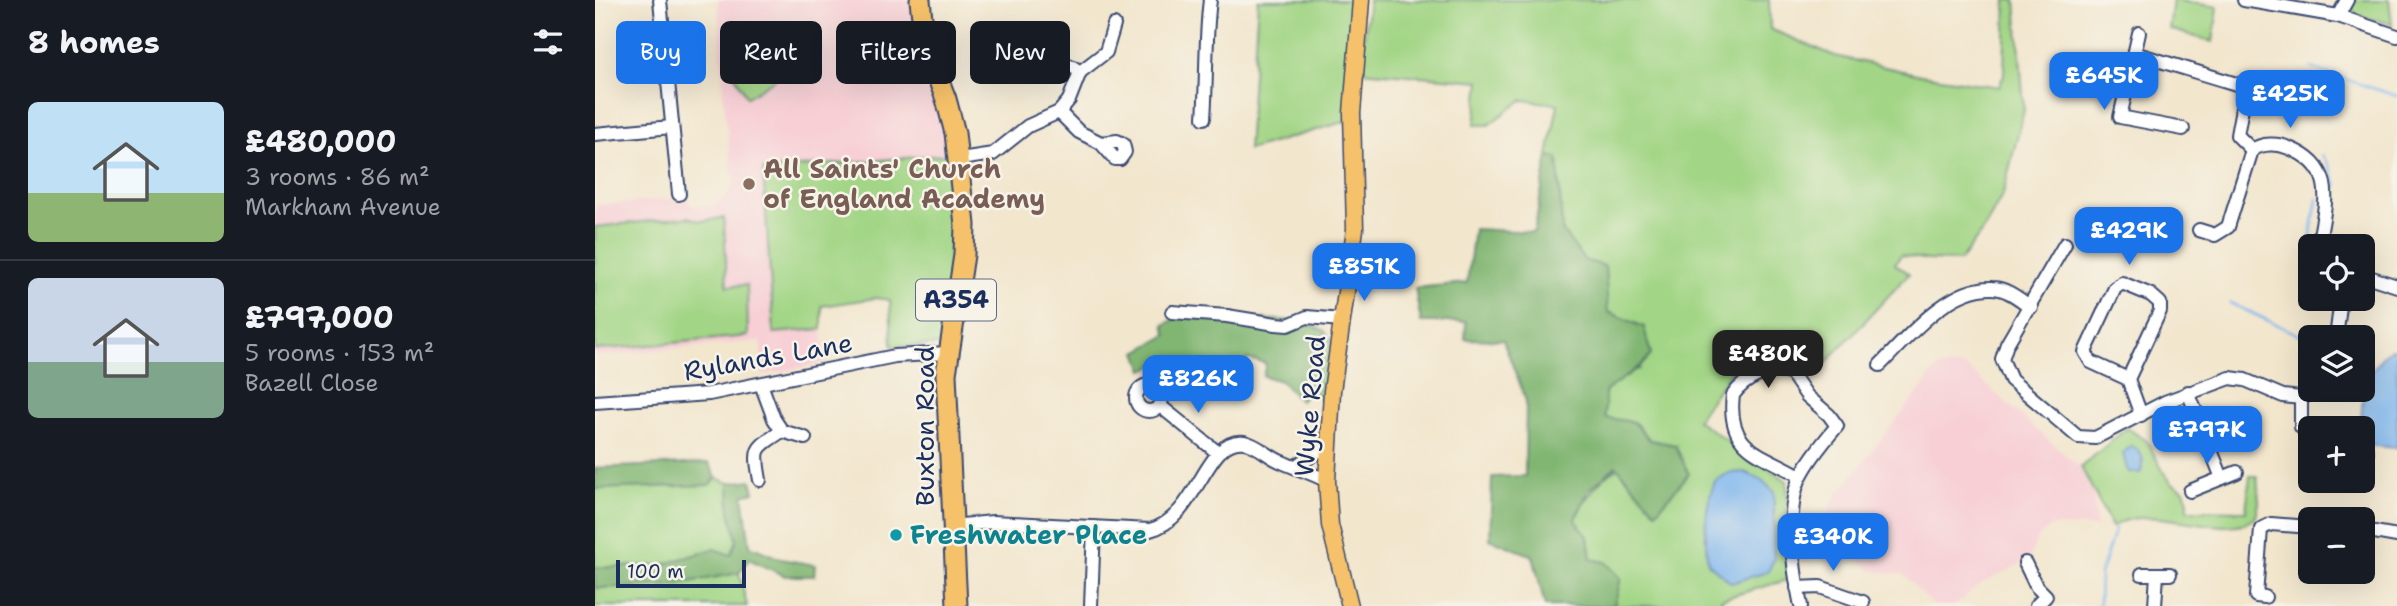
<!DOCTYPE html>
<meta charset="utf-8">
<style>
:root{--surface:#171b24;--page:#242831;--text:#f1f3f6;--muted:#9ea1a6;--line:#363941;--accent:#1a73e8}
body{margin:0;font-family:"Shantell Sans",sans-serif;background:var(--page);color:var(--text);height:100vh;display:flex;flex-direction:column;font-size:26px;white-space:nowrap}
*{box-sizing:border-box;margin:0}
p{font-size:23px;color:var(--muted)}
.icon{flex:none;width:38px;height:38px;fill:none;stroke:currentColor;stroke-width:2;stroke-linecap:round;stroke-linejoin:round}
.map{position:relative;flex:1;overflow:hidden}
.panel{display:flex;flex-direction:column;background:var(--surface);width:595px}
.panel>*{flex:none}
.guide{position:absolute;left:21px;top:21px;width:665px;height:63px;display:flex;gap:14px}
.tools{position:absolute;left:1703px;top:234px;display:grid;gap:14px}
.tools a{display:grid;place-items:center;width:77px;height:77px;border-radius:10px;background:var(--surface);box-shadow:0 7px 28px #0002;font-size:35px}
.scale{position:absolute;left:21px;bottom:18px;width:130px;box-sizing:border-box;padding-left:7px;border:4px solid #1b2f5e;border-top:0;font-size:19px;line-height:24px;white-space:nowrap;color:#1b2f5e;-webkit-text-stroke:5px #f7f3e8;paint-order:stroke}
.price{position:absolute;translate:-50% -60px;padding:0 16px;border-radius:14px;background:var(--accent);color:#fff;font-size:23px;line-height:46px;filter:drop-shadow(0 2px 4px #0008)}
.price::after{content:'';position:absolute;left:50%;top:42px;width:21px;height:16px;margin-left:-10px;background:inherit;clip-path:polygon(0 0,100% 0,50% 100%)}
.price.current{background:#222;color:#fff}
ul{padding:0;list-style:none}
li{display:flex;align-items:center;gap:21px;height:175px;padding:0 28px}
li+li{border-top:2px solid var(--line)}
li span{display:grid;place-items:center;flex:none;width:196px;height:140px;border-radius:10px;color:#555}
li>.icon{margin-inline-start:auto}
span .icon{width:84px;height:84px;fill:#fffc;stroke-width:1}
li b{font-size:30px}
h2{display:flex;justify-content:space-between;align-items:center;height:84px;padding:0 28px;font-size:30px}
.tag{padding:0 24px;border-radius:10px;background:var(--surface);box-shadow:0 7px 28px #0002;font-size:24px;line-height:63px}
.tag.current{background:var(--accent);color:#fff}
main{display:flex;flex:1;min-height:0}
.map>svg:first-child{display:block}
.built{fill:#f7cfd5}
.green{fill:#a2d585;stroke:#5e8272;stroke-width:2}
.forest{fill:#81b672;stroke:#4e7268;stroke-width:2}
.water{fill:#7eb6ee;stroke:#4c72a6;stroke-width:2}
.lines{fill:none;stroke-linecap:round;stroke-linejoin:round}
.stream{stroke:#7eb6ee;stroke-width:2.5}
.minor-casing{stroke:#3b4a6f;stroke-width:16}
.major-casing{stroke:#3b4a6f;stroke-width:19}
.highway-casing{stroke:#3b4a6f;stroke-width:23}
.minor{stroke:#fff;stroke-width:12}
.major{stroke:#f5c16b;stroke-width:16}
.highway{stroke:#f5c16b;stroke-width:19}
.education-dot{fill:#8d6e63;stroke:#f7f3e8;stroke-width:2.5}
.culture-dot{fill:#0f9aa8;stroke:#f7f3e8;stroke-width:2.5}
.labels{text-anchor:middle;stroke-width:5;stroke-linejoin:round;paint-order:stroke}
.shield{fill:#f7f3e8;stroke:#5d6a87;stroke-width:2}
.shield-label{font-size:24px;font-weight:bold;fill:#1b2f5e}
.education-label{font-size:26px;font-weight:bold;fill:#785e54;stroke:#f7f3e8;text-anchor:start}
.street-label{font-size:26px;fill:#1b2f5e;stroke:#f7f3e8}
.culture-label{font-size:26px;font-weight:bold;fill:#0d838f;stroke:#f7f3e8;text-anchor:start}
</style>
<main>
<section class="panel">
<h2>8 homes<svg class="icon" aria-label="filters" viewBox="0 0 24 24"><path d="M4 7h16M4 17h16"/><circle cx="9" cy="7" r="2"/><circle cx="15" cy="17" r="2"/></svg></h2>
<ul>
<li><span style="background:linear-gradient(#bfe0f5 65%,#8fb573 0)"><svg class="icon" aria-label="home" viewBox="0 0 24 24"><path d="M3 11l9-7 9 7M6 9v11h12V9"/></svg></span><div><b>£480,000</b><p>3 rooms · 86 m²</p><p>Markham Avenue</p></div></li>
<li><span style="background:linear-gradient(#c9d6e8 60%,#7fa58c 0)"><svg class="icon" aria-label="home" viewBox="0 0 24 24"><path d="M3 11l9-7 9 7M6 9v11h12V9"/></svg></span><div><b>£797,000</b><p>5 rooms · 153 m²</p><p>Bazell Close</p></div></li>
</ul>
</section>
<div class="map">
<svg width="1802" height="606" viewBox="0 0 1802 606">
<rect width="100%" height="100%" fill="#f7f3e8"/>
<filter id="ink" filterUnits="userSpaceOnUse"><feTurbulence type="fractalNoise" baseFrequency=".0143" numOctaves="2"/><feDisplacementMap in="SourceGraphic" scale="14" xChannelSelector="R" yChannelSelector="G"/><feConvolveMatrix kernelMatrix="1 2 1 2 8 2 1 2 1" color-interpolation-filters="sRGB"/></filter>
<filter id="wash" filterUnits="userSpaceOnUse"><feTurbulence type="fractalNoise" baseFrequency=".00686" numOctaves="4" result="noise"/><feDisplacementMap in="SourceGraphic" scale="28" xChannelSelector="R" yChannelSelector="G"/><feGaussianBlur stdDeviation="1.57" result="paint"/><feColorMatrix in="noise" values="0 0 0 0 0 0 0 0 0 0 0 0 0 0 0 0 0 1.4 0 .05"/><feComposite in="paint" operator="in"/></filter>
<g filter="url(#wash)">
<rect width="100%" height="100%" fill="#f2e6cd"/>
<g class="built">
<path d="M123 0H318L357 154 168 170 179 333 227 329 230 363 167 375 166 341 0 356V205L90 198 98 206 111 207 119 205 133 194 140 180 142 175H137L128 93Z"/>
<path d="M1370 366 1485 468 1498 495 1502 527 1456 526 1441 540 1434 560 1389 582 1359 606H1339L1308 574 1276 571 1240 536 1232 524 1235 504 1343 367Z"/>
</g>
<g class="green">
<path d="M663 0H757L760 4 752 121 653 150Z"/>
<path d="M774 0H1174L1175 29 1240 56 1326 75 1404 87 1409 74 1411 0H1421L1429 110 1408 194 1390 227 1365 261 1333 260 1306 255 1300 264 1314 274 1228 366 1198 335 1140 364 1129 360 1140 365 1102 420 1192 481V580L1126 599 1129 606H1019L1025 578 996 559 993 537 980 519C1007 466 1027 464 1080 445L1055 440 1039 422 1010 418V392L1030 373 1045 369 1049 327 1013 312 989 260 967 230 963 159 953 156 963 104 927 100 893 125H880L885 81 765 71Z"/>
<path d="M1578 0 1623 7 1618 42 1574 29Z"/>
<path d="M1759 0H1794L1797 24 1762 15 1757 8Z"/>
<path d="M156 27 185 76 152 97 135 67 134 40Z"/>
<path d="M357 154 366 244 350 292 345 345 297 346 295 300 281 298 227 306V329L179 333 168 170Z"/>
<path d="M93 217 105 221 129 218 132 286 152 285 153 336 0 350V227Z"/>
<path d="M1532 428 1552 441 1569 473 1577 483 1589 490 1593 501 1592 510 1651 511 1655 476H1662L1664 503 1661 517C1630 544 1555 499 1517 527L1486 467Z"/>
<path d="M121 478 134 483 135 511 142 540 136 556 119 549 66 565 0 568V489L114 485Z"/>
<path d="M144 573 152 606H0V588L77 585Z"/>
</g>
<g class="forest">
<path d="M953 156 963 158 967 230 989 260 1010 266 1013 312 1049 327 1056 355C1043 371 1026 378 1010 392V418L1039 422 1055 440 1080 445 1094 474 1061 512 1021 466 994 490 980 519 993 537 996 559 1010 562 1026 578 1019 606H950L938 556 895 539 897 477 930 476 931 401 908 340 870 339 871 322H826L820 288 872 283 879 229 939 232Z"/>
<path d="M587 315 707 321 730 331 740 346 730 403 717 391 705 401 686 381 668 376 671 363 652 359 648 372 638 370 629 382 623 381 620 370C589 358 580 356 549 370L542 352 572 335 569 325Z"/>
<path d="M114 463 121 478 114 485 0 489V468Z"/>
<path d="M156 480 159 492 148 495 155 546 186 559 220 565 219 576H190L154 559 144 573 77 585 0 588V568L66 565 119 549 136 555 142 540 135 511 134 483Z"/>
</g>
<g class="water">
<path d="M1796 349 1802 350V448L1780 446 1768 440C1764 408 1766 373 1796 349Z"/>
<path d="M1536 446C1548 451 1551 462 1545 473L1533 472 1528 454Z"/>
<path d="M1149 472 1167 480 1179 492V559L1173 572 1136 583 1113 563C1109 533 1109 509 1120 481L1134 473Z"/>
</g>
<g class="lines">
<g class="stream">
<path d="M1716 68 1802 96"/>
<path d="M1727 155 1735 166 1742 187"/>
<path d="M1715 242 1722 199"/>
<path d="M1635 303 1715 340"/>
<path d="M1504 606 1505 574 1520 529"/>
</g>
</g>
</g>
<g filter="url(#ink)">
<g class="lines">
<defs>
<g id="minor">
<path d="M65 0 84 194"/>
<path d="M1649 0 1743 16 1802 36"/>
<path d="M1743 16 1752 0"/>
<path d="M1544 33 1525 117 1588 129"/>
<path d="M1539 53 1648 86 1650 92 1642 135 1657 150"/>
<path d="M417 66C443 61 463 54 485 72"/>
<path d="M1648 86 1687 98"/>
<path d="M464 112 484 132 506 143"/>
<path d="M609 118C612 78 610 39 615 0"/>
<path d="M0 134 77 127"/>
<path d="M522 141 528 144 530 152 525 159H520L506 143Z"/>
<path d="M365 159 398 154 433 126 464 112 474 100 485 72 511 52 519 25"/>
<path d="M1604 230 1620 235 1633 227 1657 150C1667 143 1683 143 1694 148 1744 168 1730 204 1723 247"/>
<path d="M1470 244 1412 344 1407 359 1416 380 1483 437 1500 438 1570 402 1635 378 1650 380 1688 396 1706 398"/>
<path d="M1768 275 1802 286"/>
<path d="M577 312 632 316 681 324 693 325 712 317 747 320"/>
<path d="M1741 338 1746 299"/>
<path d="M1285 365C1313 337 1353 287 1397 288 1412 288 1424 299 1436 307"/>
<path d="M1533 379 1496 362 1490 352 1520 288 1527 283 1556 295 1565 303V311L1533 379 1546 415"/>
<path d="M166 384 179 419 187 431"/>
<circle cx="554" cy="398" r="13"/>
<path d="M1593 392 1627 478"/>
<path d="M0 402 114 394 300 356 353 353"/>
<path d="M564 405 622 452"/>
<path d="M1715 437 1706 427V398L1725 390"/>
<path d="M1768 449 1772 452"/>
<path d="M701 466 734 444"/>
<path d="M1205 476C1167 453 1131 451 1138 395 1150 378 1177 365 1197 374L1212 396 1234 415 1242 426C1230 440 1211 464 1204 480 1190 513 1199 572 1206 606"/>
<path d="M165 480C159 447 160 449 187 431L210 438"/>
<path d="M1595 491 1642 472"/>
<path d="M357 526 398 522 555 530C604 517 610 437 649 442 664 445 673 457 687 462 702 469 717 473 732 481"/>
<path d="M1768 530 1802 536"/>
<path d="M1430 563 1441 586 1451 596 1441 606"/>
<path d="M1547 574H1562"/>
<path d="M1202 588 1225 587 1268 602"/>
<path d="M1670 597 1661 596 1666 529 1676 524 1715 527"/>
<path d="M496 606 499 527"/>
<path d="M1560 606 1562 574H1575"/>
</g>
<path id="major" d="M755 606 735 525 732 481 737 391 760 229 757 113 766 0"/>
<path id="highway" d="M325 0 330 45 351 99 360 133 370 225 369 255 351 374 362 606"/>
</defs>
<use href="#minor" class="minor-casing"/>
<use href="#major" class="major-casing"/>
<use href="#highway" class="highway-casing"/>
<use href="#minor" class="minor"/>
<use href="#major" class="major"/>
<use href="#highway" class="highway"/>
</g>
</g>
<circle class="education-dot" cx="154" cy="184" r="7"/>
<circle class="culture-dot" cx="301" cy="535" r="7"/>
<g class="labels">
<rect class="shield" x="321" y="279.5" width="80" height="41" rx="5"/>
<g class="shield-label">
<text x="361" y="308">A354</text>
</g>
<g class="education-label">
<text x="168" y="178">All Saints' Church<tspan x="168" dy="30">of England Academy</tspan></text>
</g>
<g class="street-label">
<text transform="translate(173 357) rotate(-10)" y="9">Rylands Lane</text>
<text transform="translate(715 406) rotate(-85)" y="9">Wyke Road</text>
<text transform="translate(330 426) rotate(-90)" y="9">Buxton Road</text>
</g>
<g class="culture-label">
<text x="315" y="544">Freshwater Place</text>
</g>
</g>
</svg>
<div class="tools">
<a><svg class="icon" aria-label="locate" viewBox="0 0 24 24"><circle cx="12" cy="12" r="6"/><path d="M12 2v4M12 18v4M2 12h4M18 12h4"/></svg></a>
<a><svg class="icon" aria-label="layers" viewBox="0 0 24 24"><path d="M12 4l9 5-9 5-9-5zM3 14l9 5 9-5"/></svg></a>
<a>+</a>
<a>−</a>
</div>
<div class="scale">100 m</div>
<b class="price" style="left:1509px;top:112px">£645K</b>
<b class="price" style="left:1695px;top:130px">£425K</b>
<b class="price" style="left:1534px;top:267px">£429K</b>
<b class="price" style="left:769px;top:303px">£851K</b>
<b class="price current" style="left:1173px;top:390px">£480K</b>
<b class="price" style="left:603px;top:415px">£826K</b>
<b class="price" style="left:1612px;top:466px">£797K</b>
<b class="price" style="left:1238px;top:573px">£340K</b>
<div class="guide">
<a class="tag current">Buy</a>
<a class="tag">Rent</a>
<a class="tag">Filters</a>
<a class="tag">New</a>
</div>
</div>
</main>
